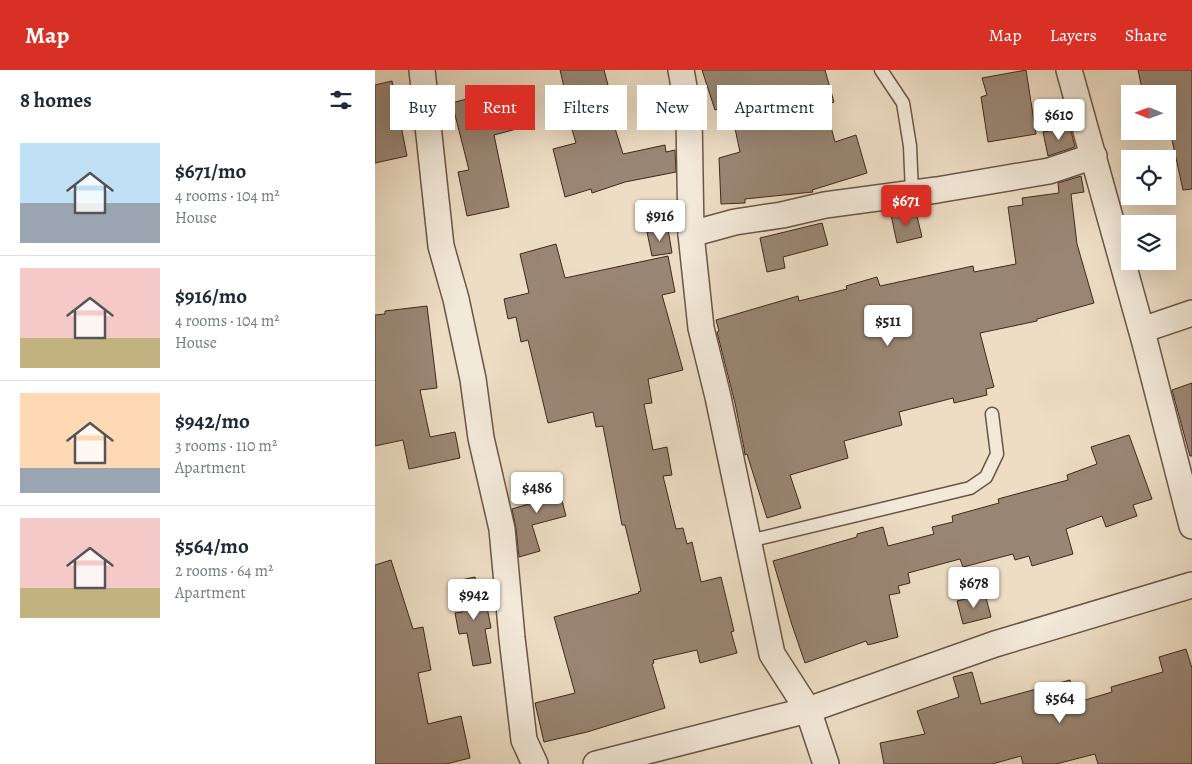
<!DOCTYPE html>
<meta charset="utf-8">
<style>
:root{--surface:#fff;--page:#f2f2f3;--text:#1f2937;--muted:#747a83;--line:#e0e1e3;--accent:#d93025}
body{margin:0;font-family:Alegreya,serif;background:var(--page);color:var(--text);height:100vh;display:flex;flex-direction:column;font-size:19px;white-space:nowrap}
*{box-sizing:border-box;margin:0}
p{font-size:16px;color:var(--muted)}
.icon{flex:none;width:28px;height:28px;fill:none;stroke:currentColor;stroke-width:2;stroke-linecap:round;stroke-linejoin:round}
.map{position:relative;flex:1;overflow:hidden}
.panel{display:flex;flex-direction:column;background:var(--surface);width:375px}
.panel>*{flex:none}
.top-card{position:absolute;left:15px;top:15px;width:475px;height:45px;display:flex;gap:10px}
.needle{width:32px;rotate:271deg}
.buttons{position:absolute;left:746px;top:15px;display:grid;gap:10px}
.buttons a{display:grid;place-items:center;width:55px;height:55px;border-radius:0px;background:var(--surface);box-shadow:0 5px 20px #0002;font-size:25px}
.price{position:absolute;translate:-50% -42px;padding:0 11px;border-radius:5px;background:#fff;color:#222;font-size:16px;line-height:32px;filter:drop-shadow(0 1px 2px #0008)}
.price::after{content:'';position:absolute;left:50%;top:30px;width:15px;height:11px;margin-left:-8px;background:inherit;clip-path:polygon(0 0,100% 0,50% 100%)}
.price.current{background:var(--accent);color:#fff}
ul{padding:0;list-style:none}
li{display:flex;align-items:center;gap:15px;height:125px;padding:0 20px}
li+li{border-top:1px solid var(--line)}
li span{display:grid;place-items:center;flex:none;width:140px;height:100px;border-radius:0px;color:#555}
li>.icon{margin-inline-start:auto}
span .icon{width:60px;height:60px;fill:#fffc;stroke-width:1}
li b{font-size:21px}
h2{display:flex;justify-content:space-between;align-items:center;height:60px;padding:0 20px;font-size:21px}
.pill{padding:0 18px;border-radius:0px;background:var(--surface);box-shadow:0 5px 20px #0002;font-size:18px;line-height:45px}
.pill.current{background:var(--accent);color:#fff}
header{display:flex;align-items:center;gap:30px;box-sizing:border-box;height:70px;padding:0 25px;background:var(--accent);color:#fff}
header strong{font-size:24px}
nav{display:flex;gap:28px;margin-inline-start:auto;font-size:18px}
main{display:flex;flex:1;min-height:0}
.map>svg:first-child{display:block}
.building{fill:#9a8674;stroke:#40281d}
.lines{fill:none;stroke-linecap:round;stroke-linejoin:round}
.lane-casing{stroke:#6b5547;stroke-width:15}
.street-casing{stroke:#6b5547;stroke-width:28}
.lane{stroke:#f3e9d9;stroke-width:12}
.street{stroke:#f3e9d9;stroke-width:25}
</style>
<header>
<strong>Map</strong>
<nav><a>Map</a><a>Layers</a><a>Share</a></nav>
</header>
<main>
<section class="panel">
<h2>8 homes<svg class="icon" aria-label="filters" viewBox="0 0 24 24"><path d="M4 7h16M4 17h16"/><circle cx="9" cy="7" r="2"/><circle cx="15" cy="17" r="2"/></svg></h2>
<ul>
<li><span style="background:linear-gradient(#bfe0f5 60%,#9aa5b1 0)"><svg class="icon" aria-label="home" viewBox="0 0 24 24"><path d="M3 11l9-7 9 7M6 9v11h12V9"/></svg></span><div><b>$671/mo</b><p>4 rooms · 104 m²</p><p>House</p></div></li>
<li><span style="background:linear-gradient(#f6c9c9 70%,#c2b280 0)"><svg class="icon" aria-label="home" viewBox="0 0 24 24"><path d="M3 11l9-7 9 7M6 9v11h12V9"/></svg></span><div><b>$916/mo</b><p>4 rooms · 104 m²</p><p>House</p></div></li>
<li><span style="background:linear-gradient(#ffd9b3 75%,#9aa5b1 0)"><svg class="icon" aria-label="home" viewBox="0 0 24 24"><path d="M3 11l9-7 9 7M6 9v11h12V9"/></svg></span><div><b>$942/mo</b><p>3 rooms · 110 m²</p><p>Apartment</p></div></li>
<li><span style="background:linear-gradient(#f6c9c9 70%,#c2b280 0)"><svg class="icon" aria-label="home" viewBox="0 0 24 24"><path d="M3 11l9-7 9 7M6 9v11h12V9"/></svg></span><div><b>$564/mo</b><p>2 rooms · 64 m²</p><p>Apartment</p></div></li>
</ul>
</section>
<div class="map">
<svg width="817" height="694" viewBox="0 0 817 694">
<rect width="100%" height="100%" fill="#edddc4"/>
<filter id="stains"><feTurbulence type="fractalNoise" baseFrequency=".004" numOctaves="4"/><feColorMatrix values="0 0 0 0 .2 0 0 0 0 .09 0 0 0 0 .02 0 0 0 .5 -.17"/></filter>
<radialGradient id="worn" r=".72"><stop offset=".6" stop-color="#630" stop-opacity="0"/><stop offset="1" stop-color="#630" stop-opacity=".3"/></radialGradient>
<g class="building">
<path d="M185 0H229L238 34 233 36 248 84 290 75 291 82 300 80 301 102 250 112 217 123 216 119 190 127 178 79 201 73 196 56 198 55Z"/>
<path d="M327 0H450L459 32 450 35 460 72 481 65 492 103 437 120 438 122 370 129V133L346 134 344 88 365 82 355 35 340 40Z"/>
<path d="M651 0 661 64 613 72 606 27 612 25 607 8Z"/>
<path d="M763 0H817V119L808 120 792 47V24H768Z"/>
<path d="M17 11 32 86 0 93V15Z"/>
<path d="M138 16 149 57 119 65 134 137 92 146 83 102 94 100 77 33Z"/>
<path d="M695 57 700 77 673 86 668 62Z"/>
<path d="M706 106 709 122 696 124 702 174 719 233 662 249V251L605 263 619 317 611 319 612 325 579 333 578 328 524 342 527 355 469 371 473 388 415 405 426 438 392 448 372 384 370 385 369 378 360 333 342 262 344 261 341 250 423 226 424 231 472 219 471 216 502 207 505 216 598 196 599 202 641 194 633 137 648 135 647 128 684 123 683 113Z"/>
<path d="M541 142 547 167 522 173 516 145Z"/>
<path d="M447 153 453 175 408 187 410 198 392 202 385 168Z"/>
<path d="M293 159 297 183 277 186 272 162Z"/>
<path d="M181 174 190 208 293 186 300 222 287 225 308 300 273 309 277 333 269 334 278 380 292 377 297 405 288 406 301 459 308 458 312 474 317 472 326 512 346 507 359 561 356 562 362 583 325 593 322 580 278 590 279 593 277 594 290 638 212 662 169 672 160 633 200 623 179 547 264 523 263 522 266 521 250 455H247L228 356 221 357 218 342 173 353 153 270 146 272 141 247 133 249 129 229 154 223 145 184Z"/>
<path d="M52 236 62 318 45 320 55 367 80 362 85 388 34 399 28 370 0 376V245L10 244V241Z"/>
<path d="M817 313V386H815L797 320Z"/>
<path d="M754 365 777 429 758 435 762 446 731 457 727 446 691 459 698 484 657 496 654 486 640 490 638 484 588 497 585 489 533 503 535 513 523 516 525 523 514 525 523 567 493 575 491 571 430 593 417 555 398 491 482 467V464L508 457 513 476 559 464 557 457 578 452 577 446 624 433 623 429 693 410 692 405 722 394 716 377Z"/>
<path d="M181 407 191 446 157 455 165 481 144 487 141 458 137 439 157 433 152 415Z"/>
<path d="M16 490 38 559 48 557 56 600 43 603 53 654 86 646 95 688 71 694H0V495Z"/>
<path d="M100 507 106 539 112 537 116 558 110 559 116 593 98 596 92 563 84 564 80 543 87 542 81 511Z"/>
<path d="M610 524 616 547 588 554 582 531Z"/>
<path d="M811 579 817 598V694H723L720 684 681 694H648L646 686 617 694H509L505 673 550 664 542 641 584 627 578 607 597 602 606 634 695 610 700 633 737 622 736 617 788 602 784 587Z"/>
</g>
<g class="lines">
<defs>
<g id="lane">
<path d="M506 0 528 33 535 76 537 123"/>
<path d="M374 471 595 418 611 407 622 384 617 344"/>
</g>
<g id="street">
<path d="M47 0 66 176 81 229 98 309 106 368 127 459 137 568 149 670 160 694"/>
<path d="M306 0 314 45 316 164 326 258 343 327 397 584 433 640 451 694"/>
<path d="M694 0 770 273 817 456"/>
<path d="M316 164 360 152 407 145 450 135 562 120 674 101 719 86"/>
<path d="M767 260 817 243"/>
<path d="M221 694 433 640 620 574 817 515"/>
</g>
</defs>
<use href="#lane" class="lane-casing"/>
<use href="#street" class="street-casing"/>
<use href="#lane" class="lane"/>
<use href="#street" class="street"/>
</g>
<rect width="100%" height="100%" filter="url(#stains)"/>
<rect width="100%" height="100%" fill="url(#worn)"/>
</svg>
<div class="buttons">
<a><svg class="needle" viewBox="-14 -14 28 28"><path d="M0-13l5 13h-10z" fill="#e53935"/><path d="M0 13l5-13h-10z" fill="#747a83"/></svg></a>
<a><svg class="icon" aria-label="locate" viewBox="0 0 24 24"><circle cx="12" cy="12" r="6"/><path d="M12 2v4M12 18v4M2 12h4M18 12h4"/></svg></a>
<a><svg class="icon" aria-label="layers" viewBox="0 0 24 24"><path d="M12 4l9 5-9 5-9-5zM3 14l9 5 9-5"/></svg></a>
</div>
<b class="price" style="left:684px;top:71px">$610</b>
<b class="price current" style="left:531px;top:157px">$671</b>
<b class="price" style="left:285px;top:172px">$916</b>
<b class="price" style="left:513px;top:277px">$511</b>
<b class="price" style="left:162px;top:444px">$486</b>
<b class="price" style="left:599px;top:539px">$678</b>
<b class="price" style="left:99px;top:551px">$942</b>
<b class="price" style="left:685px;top:654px">$564</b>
<div class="top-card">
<a class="pill">Buy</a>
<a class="pill current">Rent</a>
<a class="pill">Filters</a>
<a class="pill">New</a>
<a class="pill">Apartment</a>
</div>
</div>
</main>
